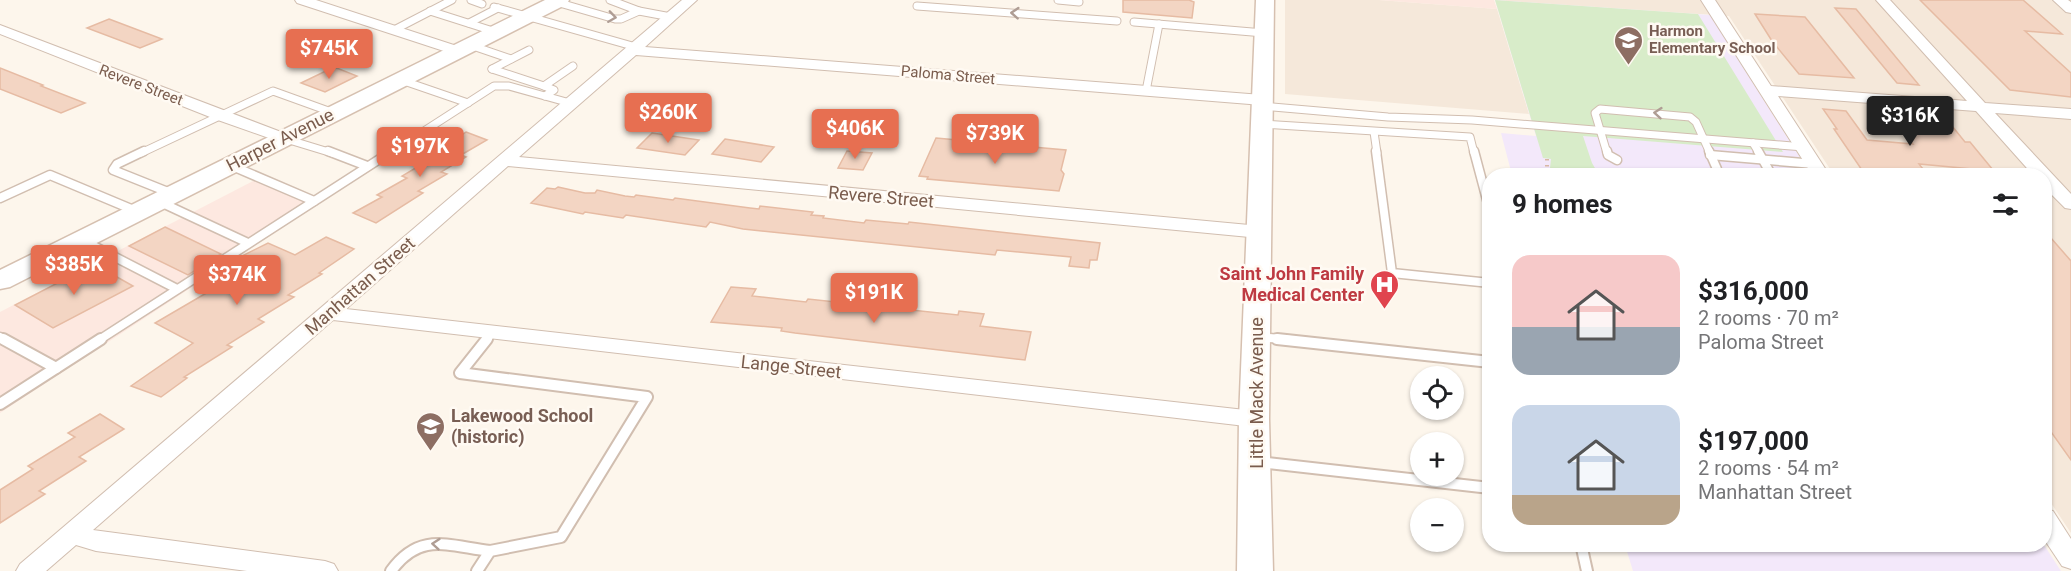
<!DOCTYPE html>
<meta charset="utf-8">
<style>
:root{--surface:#fff;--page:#f2f2f2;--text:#202124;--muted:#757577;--accent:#e76f51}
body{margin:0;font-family:Roboto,sans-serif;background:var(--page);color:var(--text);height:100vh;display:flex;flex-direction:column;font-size:22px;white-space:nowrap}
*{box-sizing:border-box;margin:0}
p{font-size:20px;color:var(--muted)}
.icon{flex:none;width:33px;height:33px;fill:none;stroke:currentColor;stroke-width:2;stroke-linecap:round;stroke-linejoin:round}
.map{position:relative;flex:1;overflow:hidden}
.side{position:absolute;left:1482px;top:168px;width:570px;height:384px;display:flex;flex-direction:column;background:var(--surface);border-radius:24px;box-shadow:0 2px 4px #0004}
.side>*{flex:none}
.fabs{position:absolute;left:1410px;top:366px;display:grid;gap:12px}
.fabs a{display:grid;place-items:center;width:54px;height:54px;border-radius:50%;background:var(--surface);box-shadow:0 2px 4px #0004;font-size:30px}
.price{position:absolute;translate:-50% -51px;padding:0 14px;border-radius:6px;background:var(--accent);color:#fff;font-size:20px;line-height:39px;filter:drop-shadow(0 2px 3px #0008)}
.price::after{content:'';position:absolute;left:50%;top:36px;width:18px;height:14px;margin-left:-9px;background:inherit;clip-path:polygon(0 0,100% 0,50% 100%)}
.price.selected{background:#222;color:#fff}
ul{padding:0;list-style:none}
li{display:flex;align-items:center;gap:18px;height:150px;padding:0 30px}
li span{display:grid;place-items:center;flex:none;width:168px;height:120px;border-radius:18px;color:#555}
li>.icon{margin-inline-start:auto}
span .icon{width:72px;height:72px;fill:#fffc;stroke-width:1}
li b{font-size:26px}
h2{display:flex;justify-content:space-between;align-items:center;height:72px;padding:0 30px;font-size:26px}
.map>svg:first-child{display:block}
.residential{fill:#f5e8da}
.commercial{fill:#fde8e0}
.education{fill:#f3e8fa}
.green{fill:#d8ecc9}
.building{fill:#f3d5c3;stroke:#e6bba3;stroke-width:1.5}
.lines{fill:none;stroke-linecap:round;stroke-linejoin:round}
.lane-far2-casing{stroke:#d1beb0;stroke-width:9}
.lane-far1-casing{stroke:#d1beb0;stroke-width:11}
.lane-casing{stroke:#d1beb0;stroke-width:14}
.street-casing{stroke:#d1beb0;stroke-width:2}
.secondary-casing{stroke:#d6c0b0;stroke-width:3}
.path{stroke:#d9b8a5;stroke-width:4;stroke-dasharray:1.5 4.5;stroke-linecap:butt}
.lane-far2{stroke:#fff;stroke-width:7}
.lane-far1{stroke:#fff;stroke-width:8}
.lane{stroke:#fff;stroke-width:10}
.street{fill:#fff;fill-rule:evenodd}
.secondary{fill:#fff;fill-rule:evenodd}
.oneway{stroke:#af9d94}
.labels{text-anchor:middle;stroke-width:5;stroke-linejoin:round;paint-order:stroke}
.far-education-label{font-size:15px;font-weight:bold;fill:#785e54;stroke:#fffaf3;text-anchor:start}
.far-street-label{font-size:15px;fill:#7a5c4d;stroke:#fffaf3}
.street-label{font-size:18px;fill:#7a5c4d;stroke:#fffaf3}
.health-label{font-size:18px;font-weight:bold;fill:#be3a42;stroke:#fffaf3;text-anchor:end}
.education-label{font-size:18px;font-weight:bold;fill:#785e54;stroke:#fffaf3;text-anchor:start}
</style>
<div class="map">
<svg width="2071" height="571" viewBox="0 0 2071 571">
<rect width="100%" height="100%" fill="#fdf6ec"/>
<g class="residential">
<path d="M1285 0H1379L1497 9 1529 114 1285 94Z"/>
<path d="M1494 0H2071V533L2045 494 2044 176 1834 175 1729 16Z"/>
</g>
<g class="commercial">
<path d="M1379 0H1494L1497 9Z"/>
<path d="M257 179 317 205 0 413V312Z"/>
</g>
<g class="education">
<path d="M1495 0 1710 15 1811 175H1512L1501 133 1536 136Z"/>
<path d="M1625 545H2044L2061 571H1633Z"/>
</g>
<path class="green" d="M1495 0 1698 14 1783 152 1583 136 1592 163 1599 175H1557L1550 168 1551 159 1543 158Z"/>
<g class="building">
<path d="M1123 0H1189L1194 2 1192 18 1123 12Z"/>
<path d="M1920 0H2023L2062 34 2025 31 2071 73V97L2010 90Z"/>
<path d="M1835 8 1856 9 1919 85 1897 83Z"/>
<path d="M1755 14 1805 17 1854 78 1799 74 1772 41Z"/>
<path d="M109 19 162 39 140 48 87 28Z"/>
<path d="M334 67 357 76 325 92 301 83Z"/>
<path d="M0 68 43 85 41 86 85 103 61 113 0 89Z"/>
<path d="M1823 109 1846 111 1867 140 1913 144 1892 117 1948 121 1965 142H1970L1998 176H1977L1972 169 1919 164 1926 173 1885 170 1889 176H1866L1834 129H1837Z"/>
<path d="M466 132 487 140 461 155 466 157 441 172 447 174 418 191 423 193 376 223 353 213 382 197 377 195 407 178 402 176 429 160 424 159Z"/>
<path d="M652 133 699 140 685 155 637 148Z"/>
<path d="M936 138 1066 150 1061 170 1064 174 1059 191 927 179 928 177 919 176Z"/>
<path d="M725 139 774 147 761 162 712 154Z"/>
<path d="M847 151 872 153 863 170 838 168Z"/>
<path d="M558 187 585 193H595L597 190 625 196 634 197 636 195 673 200 675 198 750 208 759 209 760 206 813 212 811 215 824 216 823 218 864 223 866 220 908 224 909 222 1100 243 1097 260H1090L1089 268 1069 266 1071 257 997 250 995 255 743 229 710 222 706 227 626 215 623 218 585 212 583 214 531 203 547 188 555 189Z"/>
<path d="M165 227 221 254 188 275 129 246Z"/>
<path d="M2044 230 2071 261V460L2044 422Z"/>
<path d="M326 237 354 249 319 273 322 274 288 295 294 297 258 319 264 322 227 345 232 347 184 377 187 378 161 397 131 386 193 343 155 323 215 288 201 282 234 260 268 243 295 255Z"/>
<path d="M94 264 133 286 53 328 15 305Z"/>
<path d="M731 287 756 289 752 296 806 302 808 299 958 315 959 311 984 314 980 326 1031 332 1025 360 795 333 781 331 782 328 711 322Z"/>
<path d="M100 414 124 429 79 457 86 461 39 491 45 494 0 523V490L33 469 28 466 75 437 68 433Z"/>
</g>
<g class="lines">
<defs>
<g id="lane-far2">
<path d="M471 0 482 4"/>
<path d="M1058 0 1079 2"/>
<path d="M556 2 615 19H621L639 11 610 0"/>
<path d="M917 6 1117 21"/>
<path d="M494 7 636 47"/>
<path d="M430 11 496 32"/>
<path d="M639 11 671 17"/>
<path d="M1134 22 1264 33"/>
<path d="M469 23 498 8"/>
<path d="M394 30 452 0"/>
<path d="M470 45 511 59"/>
<path d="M492 69 544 86"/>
<path d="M492 69 529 50"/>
<path d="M401 80 468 103"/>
<path d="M1146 91 1159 24"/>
<path d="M545 96 554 90 544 86 573 66"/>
<path d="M1262 106 1388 117 1472 120 1804 147"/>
<path d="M1262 124 1470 137 1474 153"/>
<path d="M1374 132 1377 153"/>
<path d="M286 139 332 153"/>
<path d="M1753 143 1759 153"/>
<path d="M141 153 273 91 334 113"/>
<path d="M390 153 494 86H509L570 103"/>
<path d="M1607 153 1595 113 1600 109 1690 117 1696 122 1710 153"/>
</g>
<g id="lane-far1">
<path d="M144 151 117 164 113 170 173 194"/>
<path d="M328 151 367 166"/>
<path d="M1376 151 1392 273 1490 283"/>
<path d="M1474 151 1490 211"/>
<path d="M1607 151 1608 155 1617 160"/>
<path d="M1709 151 1717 169"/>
<path d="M1758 151 1772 176"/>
<path d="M1710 155 1814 164"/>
<path d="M230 165 314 201"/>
<path d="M0 198 50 175 136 211"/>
<path d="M158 201 248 243"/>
<path d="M82 240 177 289"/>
<path d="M0 337 6 340"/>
<path d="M1259 337 1291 340"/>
<path d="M99 340 392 151"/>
<path d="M486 340 492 333"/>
</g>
<g id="lane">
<path d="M3 339 56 368"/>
<path d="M1277 339 1490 362"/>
<path d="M0 404 101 339"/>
<path d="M1259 462 1490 488"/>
<path d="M1581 544 1587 571"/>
<path d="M391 571C420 531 448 546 490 551"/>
<path d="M477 571 490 551 561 537 647 397 460 373 487 339"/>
</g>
<g id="street">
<path d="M295 0H316L463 48 465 51 458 55 453 54 297 3Z"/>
<path d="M682 0H697L645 47 1262 95 1270 100 1262 105 636 55 519 157 1260 226 1267 228 1269 232 1267 236 1260 238 508 166 346 309 1254 411 1262 413 1265 419 1262 425 1254 427 333 320 93 530 325 561 334 564 338 571H247L96 551 76 545 46 571H16L20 564Z"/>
<path d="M1701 0H1715L1771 86 1967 101 1876 0H1890L1985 103 2071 109V119L1995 113 2071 194V209L2065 208 2044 187V176H2034L1976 111 1778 96 1830 176H1813Z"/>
<path d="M2053 0H2068L2071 2V13L2066 12Z"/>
<path d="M0 25 289 135 291 138 283 143 215 119 0 34Z"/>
<path d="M2044 509 2053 511 2071 539V569L2062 566 2044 539Z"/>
</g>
<g id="secondary">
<path d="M545 0H569L567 4 10 287 0 289V270Z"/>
<path d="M1256 0H1274L1269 419 1273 571H1237L1239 419Z"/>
</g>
</defs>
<use href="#lane-far2" class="lane-far2-casing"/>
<use href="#lane-far1" class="lane-far1-casing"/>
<use href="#lane" class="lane-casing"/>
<use href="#street" class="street-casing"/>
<use href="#secondary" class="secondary-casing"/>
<path class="path" d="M1547 159V168L1555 176"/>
<use href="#lane-far2" class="lane-far2"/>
<use href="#lane-far1" class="lane-far1"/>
<use href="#lane" class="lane"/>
<use href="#street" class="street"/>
<use href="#secondary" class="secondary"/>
</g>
<defs><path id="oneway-chevron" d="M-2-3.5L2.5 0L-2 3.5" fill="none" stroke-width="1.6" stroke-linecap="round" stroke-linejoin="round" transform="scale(1.5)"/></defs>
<g class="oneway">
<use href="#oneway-chevron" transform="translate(1015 13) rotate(-176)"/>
<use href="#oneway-chevron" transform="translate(612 17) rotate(8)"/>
<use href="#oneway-chevron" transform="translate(1658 113) rotate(-175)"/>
<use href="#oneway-chevron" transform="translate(436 544) rotate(-175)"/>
</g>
<defs>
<symbol id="school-pin" viewBox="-11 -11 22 30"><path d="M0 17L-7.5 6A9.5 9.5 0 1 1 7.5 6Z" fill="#8d6e63" stroke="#fffaf3"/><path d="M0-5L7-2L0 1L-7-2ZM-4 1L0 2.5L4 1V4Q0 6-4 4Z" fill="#fff"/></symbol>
<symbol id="hospital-pin" viewBox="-11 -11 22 30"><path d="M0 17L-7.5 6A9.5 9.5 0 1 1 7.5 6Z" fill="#e0444e" stroke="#fffaf3"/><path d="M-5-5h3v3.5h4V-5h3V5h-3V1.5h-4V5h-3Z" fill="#fff"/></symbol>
</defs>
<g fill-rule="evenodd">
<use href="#school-pin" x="1612" y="24" width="33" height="45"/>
<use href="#hospital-pin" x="1368" y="268" width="33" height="45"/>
<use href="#school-pin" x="414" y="410" width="33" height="45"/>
</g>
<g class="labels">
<g class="far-education-label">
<text x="1649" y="36">Harmon<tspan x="1649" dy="17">Elementary School</tspan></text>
</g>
<g class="far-street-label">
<text transform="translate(948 75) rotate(5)" y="5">Paloma Street</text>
<text transform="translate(141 85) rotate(21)" y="5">Revere Street</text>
</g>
<g class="street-label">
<text transform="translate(280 140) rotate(-27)" y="6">Harper Avenue</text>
<text transform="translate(881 197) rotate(5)" y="6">Revere Street</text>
<text transform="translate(360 286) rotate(-41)" y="6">Manhattan Street</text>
<text transform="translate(791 367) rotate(6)" y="6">Lange Street</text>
<text transform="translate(1257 393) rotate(-90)" y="6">Little Mack Avenue</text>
</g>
<g class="health-label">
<text x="1364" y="280">Saint John Family<tspan x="1364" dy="21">Medical Center</tspan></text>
</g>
<g class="education-label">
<text x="451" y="422">Lakewood School<tspan x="451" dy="21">(historic)</tspan></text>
</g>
</g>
</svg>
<div class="fabs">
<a><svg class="icon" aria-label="locate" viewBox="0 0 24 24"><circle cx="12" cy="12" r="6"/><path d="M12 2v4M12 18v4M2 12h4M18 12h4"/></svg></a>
<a>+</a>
<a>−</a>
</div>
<b class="price" style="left:329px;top:80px">$745K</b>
<b class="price" style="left:668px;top:144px">$260K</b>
<b class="price selected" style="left:1910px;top:147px">$316K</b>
<b class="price" style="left:855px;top:160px">$406K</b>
<b class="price" style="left:995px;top:165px">$739K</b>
<b class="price" style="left:420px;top:178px">$197K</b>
<b class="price" style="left:74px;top:296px">$385K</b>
<b class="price" style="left:237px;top:306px">$374K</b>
<b class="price" style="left:874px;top:324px">$191K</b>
<section class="side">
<h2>9 homes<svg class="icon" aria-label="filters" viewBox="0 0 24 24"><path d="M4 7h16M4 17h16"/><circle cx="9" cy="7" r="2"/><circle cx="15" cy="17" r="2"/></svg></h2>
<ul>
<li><span style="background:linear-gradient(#f6c9c9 60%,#9aa5b1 0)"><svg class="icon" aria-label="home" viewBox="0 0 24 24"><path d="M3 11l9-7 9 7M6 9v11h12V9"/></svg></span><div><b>$316,000</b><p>2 rooms · 70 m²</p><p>Paloma Street</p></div></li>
<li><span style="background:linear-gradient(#c9d6e8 75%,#b9a48a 0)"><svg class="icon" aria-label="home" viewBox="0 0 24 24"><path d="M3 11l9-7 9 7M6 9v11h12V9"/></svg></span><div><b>$197,000</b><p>2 rooms · 54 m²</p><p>Manhattan Street</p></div></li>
</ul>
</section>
</div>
